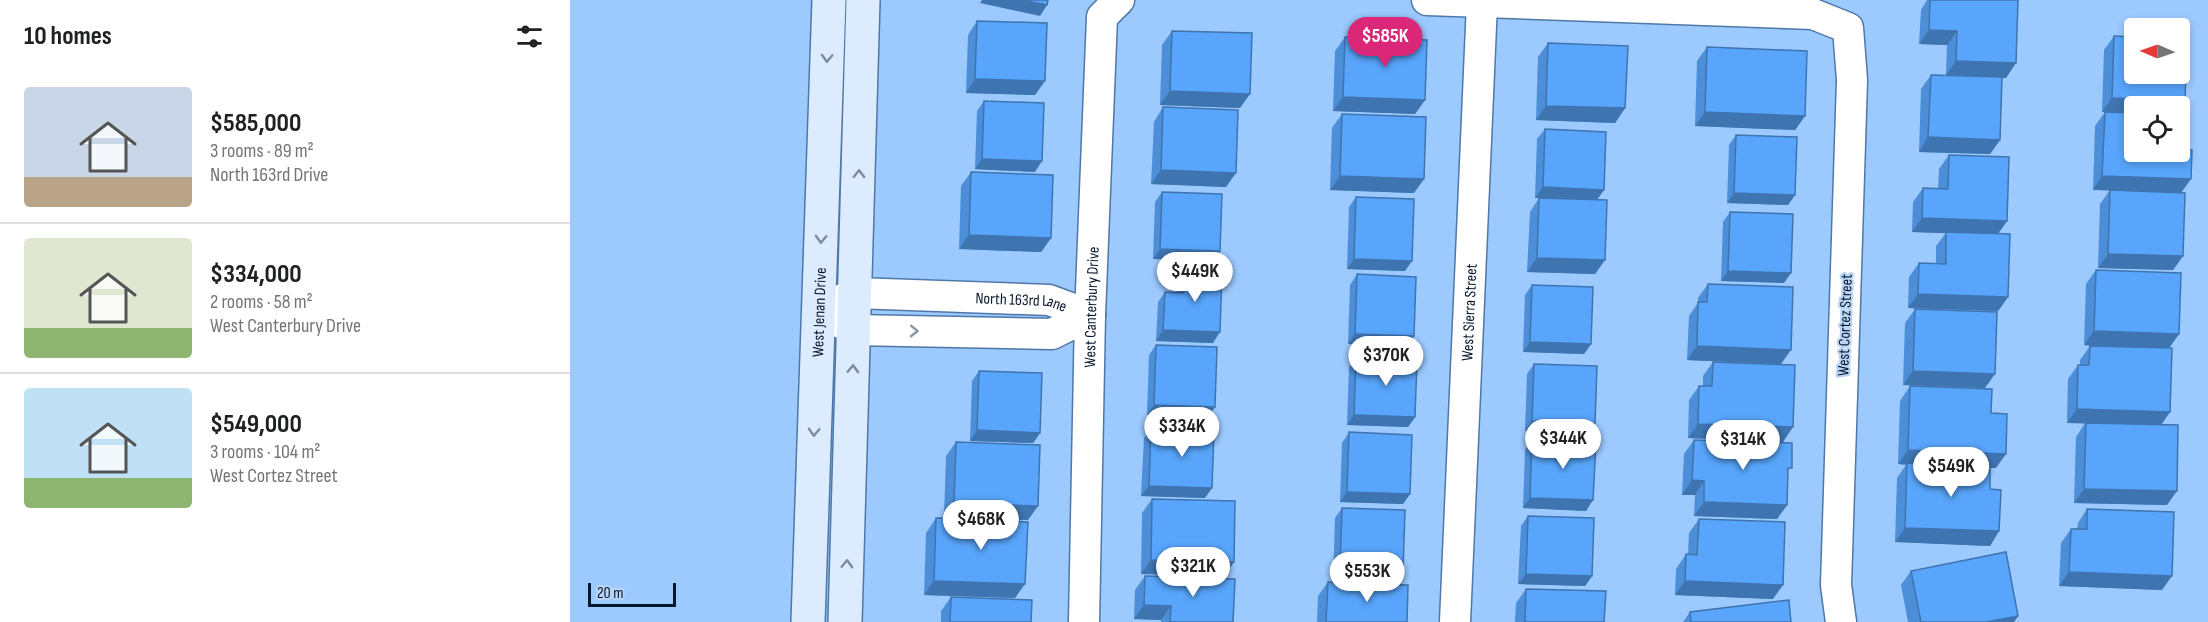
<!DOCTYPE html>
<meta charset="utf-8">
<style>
:root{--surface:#fff;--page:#f2f2f2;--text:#202124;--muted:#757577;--line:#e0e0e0;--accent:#db2777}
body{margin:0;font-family:"Sofia Sans Condensed",sans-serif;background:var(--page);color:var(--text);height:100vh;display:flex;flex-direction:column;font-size:22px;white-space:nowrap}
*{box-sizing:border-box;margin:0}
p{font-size:20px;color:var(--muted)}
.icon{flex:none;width:33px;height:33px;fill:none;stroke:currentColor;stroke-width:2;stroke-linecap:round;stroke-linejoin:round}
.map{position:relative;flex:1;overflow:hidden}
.panel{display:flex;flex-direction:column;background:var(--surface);width:570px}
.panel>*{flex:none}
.needle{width:39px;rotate:272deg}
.controls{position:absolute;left:1554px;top:18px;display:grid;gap:12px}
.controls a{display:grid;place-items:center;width:66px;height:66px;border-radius:6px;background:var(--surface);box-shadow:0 3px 9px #0003;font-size:30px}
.scale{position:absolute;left:18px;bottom:15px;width:88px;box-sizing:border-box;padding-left:6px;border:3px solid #07172a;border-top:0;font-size:16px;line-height:21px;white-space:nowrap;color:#07172a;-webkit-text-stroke:4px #bad5f5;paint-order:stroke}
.price{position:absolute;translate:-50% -51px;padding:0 14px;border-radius:21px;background:#fff;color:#222;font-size:20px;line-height:39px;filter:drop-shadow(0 2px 3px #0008)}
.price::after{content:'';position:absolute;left:50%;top:36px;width:18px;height:14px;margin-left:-9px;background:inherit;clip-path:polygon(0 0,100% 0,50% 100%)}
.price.selected{background:var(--accent);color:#fff}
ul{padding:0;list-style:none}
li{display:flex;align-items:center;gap:18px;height:150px;padding:0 24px}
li+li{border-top:2px solid var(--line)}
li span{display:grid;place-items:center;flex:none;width:168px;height:120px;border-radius:6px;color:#555}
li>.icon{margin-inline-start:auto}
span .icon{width:72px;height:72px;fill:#fffc;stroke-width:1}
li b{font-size:26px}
h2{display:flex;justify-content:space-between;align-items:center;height:72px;padding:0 24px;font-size:26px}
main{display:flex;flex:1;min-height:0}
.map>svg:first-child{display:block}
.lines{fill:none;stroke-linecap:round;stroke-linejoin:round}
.street-casing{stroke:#4f78a8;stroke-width:33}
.secondary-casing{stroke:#4f78a8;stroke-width:36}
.street{stroke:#fff;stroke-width:30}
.secondary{stroke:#dcecfe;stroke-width:33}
.wall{fill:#4c8ed8}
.shaded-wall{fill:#3e74b0}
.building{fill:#58a5fb;stroke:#3e74b0;stroke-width:1.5}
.oneway{stroke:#7c8c9f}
.oneway2{stroke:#8f979f}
.labels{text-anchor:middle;stroke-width:4.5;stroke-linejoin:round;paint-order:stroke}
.street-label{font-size:16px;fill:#07172a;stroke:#bad5f5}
</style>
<main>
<section class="panel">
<h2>10 homes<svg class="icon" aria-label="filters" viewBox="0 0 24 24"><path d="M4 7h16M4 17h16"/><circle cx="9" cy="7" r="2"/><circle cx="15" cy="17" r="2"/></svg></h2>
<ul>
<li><span style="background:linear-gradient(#c9d6e8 75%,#b9a48a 0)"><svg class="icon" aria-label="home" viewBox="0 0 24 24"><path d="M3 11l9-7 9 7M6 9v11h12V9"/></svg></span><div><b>$585,000</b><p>3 rooms · 89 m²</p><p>North 163rd Drive</p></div></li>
<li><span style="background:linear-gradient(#dfe7d0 75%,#8fb573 0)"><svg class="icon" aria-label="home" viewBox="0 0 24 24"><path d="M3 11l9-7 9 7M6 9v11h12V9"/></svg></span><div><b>$334,000</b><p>2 rooms · 58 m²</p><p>West Canterbury Drive</p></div></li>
<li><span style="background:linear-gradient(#bfe0f5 75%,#8fb573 0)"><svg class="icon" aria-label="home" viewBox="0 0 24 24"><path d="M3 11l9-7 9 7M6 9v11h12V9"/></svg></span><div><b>$549,000</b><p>3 rooms · 104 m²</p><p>West Cortez Street</p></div></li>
</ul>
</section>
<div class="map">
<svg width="1638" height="622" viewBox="0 0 1638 622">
<rect width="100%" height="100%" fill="#9cc9fe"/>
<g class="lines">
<defs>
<g id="street">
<path d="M857 0 1243 14 1278 28 1282 80 1266 585 1271 622"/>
<path id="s1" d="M262 304 286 293 479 300 520 315"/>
<path d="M262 318 284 330 482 334 520 315"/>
<path id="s2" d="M514 622 520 315 532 17 549 0"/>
<path id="s3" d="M885 622 912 3"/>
</g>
<g id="secondary">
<path id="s4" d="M238 622 259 0"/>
<path d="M275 622 293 0"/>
</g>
</defs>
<use href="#street" class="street-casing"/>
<use href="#secondary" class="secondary-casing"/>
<use href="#street" class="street"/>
<use href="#secondary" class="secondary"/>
</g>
<g class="wall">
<path d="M1357 0H1448L1436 78 1432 77 1430 140 1420 154 1349 152 1351 89 1361 75H1376L1377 45 1349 44 1351 10Z"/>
<path d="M407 21 465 95 396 93 398 35Z"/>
<path d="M602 31 670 108 590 105 592 45Z"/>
<path d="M1544 36 1564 106 1611 193 1613 256 1603 270 1528 268 1530 204 1540 190H1523L1525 126 1535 112H1532L1534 50Z"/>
<path d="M775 37 855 100 845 114 763 111 765 51Z"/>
<path d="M978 43 1055 108 1045 123 966 120 968 57Z"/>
<path d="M1137 47 1235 116 1225 130 1125 126 1127 61Z"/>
<path d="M414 101 465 172 405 169 407 111Z"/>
<path d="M593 107 656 187 581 184 584 122Z"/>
<path d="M772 114 844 193 760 190 762 128Z"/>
<path d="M975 129 1027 200 1035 260 1025 274 957 272 960 212 969 198H965L967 139Z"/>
<path d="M1166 135 1225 195 1218 205 1157 203 1159 145Z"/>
<path d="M1379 155 1437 221 1428 234 1438 297 1428 311 1338 308 1339 277 1349 263 1366 264V246L1376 233 1342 232 1343 202 1353 188 1368 189 1369 169Z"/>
<path d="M401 172 481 238 471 252 389 249 391 186Z"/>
<path d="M592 192 650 251 643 261 583 259 585 202Z"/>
<path d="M786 197 835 271 777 269 779 207Z"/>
<path d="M1160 212 1214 283 1151 281 1153 222Z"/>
<path d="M614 270 643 343 586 341 588 302 595 292H607V280Z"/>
<path d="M1526 270 1609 334 1599 348 1600 412 1591 425 1597 505 1504 503 1506 437 1515 423H1497L1498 379 1508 365H1510V360L1520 346 1514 345 1516 284Z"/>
<path d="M787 274 844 336 837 346 778 344 780 285Z"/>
<path d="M1138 284 1211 364 1117 360 1119 316 1128 303V298Z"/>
<path d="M962 285 1021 344 1014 354 953 352 955 295Z"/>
<path d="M1345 309 1415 388 1333 385 1335 323Z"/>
<path d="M586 345 645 407 638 417 577 415 579 355Z"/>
<path d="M786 357 845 417 838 427 777 425 779 367Z"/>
<path d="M1143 362 1213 442 1118 438 1119 400 1129 386H1133V376Z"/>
<path d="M964 364 1017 434 955 431 957 374Z"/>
<path d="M409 371 470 433 463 443 400 441 402 381Z"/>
<path d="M1340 386 1421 413 1426 468H1420V489L1429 531 1420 546 1325 542 1327 478 1336 465 1328 464 1330 401Z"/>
<path d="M581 428 635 498 571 496 574 438Z"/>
<path d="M779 432 840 494 833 504 770 502 772 443Z"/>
<path d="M962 440 1016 511 953 508 955 450Z"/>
<path d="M1124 440 1218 473 1217 505 1207 519 1124 516 1125 495H1112L1114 454Z"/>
<path d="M386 442 458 520 374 517 376 456Z"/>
<path d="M582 499 664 562 654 576 571 574 572 513Z"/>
<path d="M772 508 826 582 763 580 765 518Z"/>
<path d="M1517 509 1592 590 1489 586 1491 543 1501 529H1507L1508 523Z"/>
<path d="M958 516 1022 576 1015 586 948 584 951 526Z"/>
<path d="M366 518 445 598 354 595 356 533Z"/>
<path d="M1129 519 1203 599 1105 595 1106 569 1116 554 1118 555 1119 533Z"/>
<path d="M1341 571 1448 616 1444 622H1338L1331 585Z"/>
<path d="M575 576 663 622H591V620L564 619 565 590Z"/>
<path d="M758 582 837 622H747L748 596Z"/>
<path d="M956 589 1034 622H945L946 603Z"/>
<path d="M381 597 461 622H371V611Z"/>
<path d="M1120 612 1221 622H1113Z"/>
</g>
<g class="shaded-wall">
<path d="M412 0H452L477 5 470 16 410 3Z"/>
<path d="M1359 30 1387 31 1377 45 1349 44Z"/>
<path d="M1386 61 1446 63 1436 78 1376 75Z"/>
<path d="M405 79 475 81 465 95 396 93Z"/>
<path d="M600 91 680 94 670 108 590 105Z"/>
<path d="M773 97 855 100 845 114 763 111Z"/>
<path d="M1542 98 1615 100 1610 108V106H1564V113L1532 112Z"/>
<path d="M976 106 1055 108 1045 123 966 120Z"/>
<path d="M1135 112 1235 116 1225 130 1125 126Z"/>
<path d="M1358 137 1430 140 1420 154 1349 152Z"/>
<path d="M412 159 472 161 465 172 405 169Z"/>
<path d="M591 170 666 173 656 187 581 184Z"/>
<path d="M770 176 854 179 844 193 760 190Z"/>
<path d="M1532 176 1621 179 1611 193 1523 190Z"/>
<path d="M973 187 1034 190 1027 200 965 198Z"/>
<path d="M1164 193 1225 195 1218 205 1157 203Z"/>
<path d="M1352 218 1437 221 1427 235 1342 232Z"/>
<path d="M399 235 481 238 471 252 389 249Z"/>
<path d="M590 249 650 251 643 261 583 259Z"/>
<path d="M1538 254 1613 256 1603 270 1528 268Z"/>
<path d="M967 258 1035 260 1025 274 957 272Z"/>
<path d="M784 259 842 261 835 271 777 269Z"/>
<path d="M1158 271 1221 273 1214 283 1151 281Z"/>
<path d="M1348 294 1438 297 1428 311 1338 308Z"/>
<path d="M593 330 650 332 643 343 586 341Z"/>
<path d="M1524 331 1609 334 1599 348 1514 345Z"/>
<path d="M785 334 844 336 837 346 778 344Z"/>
<path d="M960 342 1021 344 1014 354 953 352Z"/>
<path d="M1127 346 1221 350 1211 364 1117 360Z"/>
<path d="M1343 371 1425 374 1415 388 1333 385Z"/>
<path d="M584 405 645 407 638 417 577 415Z"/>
<path d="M1507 409 1600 412 1590 426 1497 423Z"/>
<path d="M784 415 845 417 838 427 777 425Z"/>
<path d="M962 421 1025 423 1017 434 955 431Z"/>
<path d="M1128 424 1223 427 1213 442 1118 438Z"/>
<path d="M407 430 470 433 463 443 400 441Z"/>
<path d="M1338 450 1436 454 1426 468 1328 464Z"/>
<path d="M1122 480 1134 481 1125 495H1112Z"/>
<path d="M579 486 642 488 635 498 571 496Z"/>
<path d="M1514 489 1607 491 1597 505 1504 503Z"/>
<path d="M777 492 840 494 833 504 770 502Z"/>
<path d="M960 498 1023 500 1016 511 953 508Z"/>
<path d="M1134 502 1217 505 1207 519 1124 516Z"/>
<path d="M384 503 468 506 458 520 374 517Z"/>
<path d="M1335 528 1429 531 1420 546 1325 542Z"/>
<path d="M581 560 664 562 654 576 571 574Z"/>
<path d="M770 569 833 572 826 582 763 580Z"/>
<path d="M1499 572 1602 576 1592 590 1489 586Z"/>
<path d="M956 574 1022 576 1015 586 948 584Z"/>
<path d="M364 581 455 584 445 598 354 595Z"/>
<path d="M1115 581 1213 585 1203 599 1105 595Z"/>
<path d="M574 605 601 606 591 620 564 619Z"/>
<path d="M1448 616 1444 622H1416Z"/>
</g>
<g class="building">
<path d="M452 0H478L477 5Z"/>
<path d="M1360 0H1448L1446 63 1386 61 1387 31 1359 30Z"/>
<path d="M407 21 477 23 475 81 405 79Z"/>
<path d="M602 31 682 33 680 94 600 91Z"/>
<path d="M1544 36 1564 37V74H1610V38L1617 39 1615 100 1542 98Z"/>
<path d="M775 37 857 40 855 100 773 97Z"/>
<path d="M978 43 1058 46 1055 108 976 106Z"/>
<path d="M1137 47 1237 51 1235 116 1135 112Z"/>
<path d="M1361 75 1432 77 1430 140 1358 137Z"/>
<path d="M414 101 474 103 472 161 412 159Z"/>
<path d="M593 107 668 110 666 173 591 170Z"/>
<path d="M1535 112 1564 113V152H1610V150H1622L1621 179 1532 176Z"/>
<path d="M772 114 856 117 854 179 770 176Z"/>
<path d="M975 129 1036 132 1034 190 973 187Z"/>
<path d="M1166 135 1227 137 1225 195 1164 193Z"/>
<path d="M1379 155 1439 157 1437 221 1352 218 1353 188 1378 189Z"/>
<path d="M401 172 483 175 481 238 399 235Z"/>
<path d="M1540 190 1615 193 1613 256 1538 254Z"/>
<path d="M592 192 652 194 650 251 590 249Z"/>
<path d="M786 197 844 199 842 261 784 259Z"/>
<path d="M969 198 1037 200 1035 260 967 258Z"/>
<path d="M1160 212 1223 214 1221 273 1158 271Z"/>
<path d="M1376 232 1440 234 1438 297 1348 294 1349 263 1376 264Z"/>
<path d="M614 270 652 271 650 332 593 330 595 292 613 293Z"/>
<path d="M1526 270 1611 273 1609 334 1524 331Z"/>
<path d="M787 274 846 277 844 336 785 334Z"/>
<path d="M1138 284 1223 287 1221 350 1127 346 1128 302H1137Z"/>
<path d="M962 285 1023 287 1021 344 960 342Z"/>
<path d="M1345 309 1427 312 1425 374 1343 371Z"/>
<path d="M586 345 647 347 645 407 584 405Z"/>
<path d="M1520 346 1602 348 1600 412 1507 409 1508 365H1519Z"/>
<path d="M786 357 847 359 845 417 784 415Z"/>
<path d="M1143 362 1225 365 1223 427 1128 424 1129 386H1142Z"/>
<path d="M964 364 1027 366 1025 423 962 421Z"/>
<path d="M409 371 472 373 470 433 407 430Z"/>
<path d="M1340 386 1422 389 1421 413 1437 414 1436 454 1338 450Z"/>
<path d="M1516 423 1608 425 1607 491 1514 489Z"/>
<path d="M581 428 644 430 642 488 579 486Z"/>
<path d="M779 432 842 435 840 494 777 492Z"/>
<path d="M962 440 1026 442 1023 500 960 498Z"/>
<path d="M1124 440 1222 443V468H1218L1217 505 1134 502V481L1122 480Z"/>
<path d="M386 442 470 445 468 506 384 503Z"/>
<path d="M1337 463 1420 466V489L1431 490 1429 531 1335 528Z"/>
<path d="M582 499 665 501 664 562 581 560Z"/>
<path d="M772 508 835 510 833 572 770 569Z"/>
<path d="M1517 509 1604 512 1602 576 1499 572 1501 529H1517Z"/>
<path d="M958 516 1024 518 1022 576 956 574Z"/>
<path d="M366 518 458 522 455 584 364 581Z"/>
<path d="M1129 519 1215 522 1213 585 1115 581 1116 554 1127 555Z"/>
<path d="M1436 552 1448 616 1416 622H1351L1341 571Z"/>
<path d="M575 576 665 579 663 622H600L601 606 574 605Z"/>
<path d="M758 582 838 585 837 622H756Z"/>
<path d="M956 589 1036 591 1034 622H955Z"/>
<path d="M381 597 462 600 461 622H380Z"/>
<path d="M1219 600 1221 622H1121L1120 612Z"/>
</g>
<defs><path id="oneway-chevron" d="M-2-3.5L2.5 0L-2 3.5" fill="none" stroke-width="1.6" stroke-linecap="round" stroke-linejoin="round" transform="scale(1.5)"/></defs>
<g class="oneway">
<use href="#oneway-chevron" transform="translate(257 58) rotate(92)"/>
<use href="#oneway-chevron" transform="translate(289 174) rotate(-89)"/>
<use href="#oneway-chevron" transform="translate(251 239) rotate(92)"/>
<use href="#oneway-chevron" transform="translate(283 369) rotate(-88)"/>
<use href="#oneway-chevron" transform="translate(244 432) rotate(92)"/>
<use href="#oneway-chevron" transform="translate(277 564) rotate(-88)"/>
</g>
<use class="oneway2" href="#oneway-chevron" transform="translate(344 331) rotate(1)"/>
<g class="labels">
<g class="street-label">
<text dy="6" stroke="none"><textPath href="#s1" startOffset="192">North 163rd Lane</textPath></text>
<text dy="6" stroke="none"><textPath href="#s2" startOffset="315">West Canterbury Drive</textPath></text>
<text dy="6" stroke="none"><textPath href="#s4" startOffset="310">West Jenan Drive</textPath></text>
<text dy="6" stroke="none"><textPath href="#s3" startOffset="310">West Sierra Street</textPath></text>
<text transform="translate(1274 325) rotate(-88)" y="6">West Cortez Street</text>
</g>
</g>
</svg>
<div class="controls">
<a><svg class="needle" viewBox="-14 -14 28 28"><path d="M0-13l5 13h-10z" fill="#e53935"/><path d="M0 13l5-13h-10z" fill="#757577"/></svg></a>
<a><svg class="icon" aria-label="locate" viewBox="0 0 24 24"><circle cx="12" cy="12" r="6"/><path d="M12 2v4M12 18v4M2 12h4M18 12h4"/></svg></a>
</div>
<div class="scale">20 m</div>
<b class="price selected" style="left:815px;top:68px">$585K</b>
<b class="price" style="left:625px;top:303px">$449K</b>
<b class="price" style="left:816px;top:387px">$370K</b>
<b class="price" style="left:612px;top:458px">$334K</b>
<b class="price" style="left:993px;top:470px">$344K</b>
<b class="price" style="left:1173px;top:471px">$314K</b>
<b class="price" style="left:1381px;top:498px">$549K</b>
<b class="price" style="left:411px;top:551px">$468K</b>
<b class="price" style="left:623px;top:598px">$321K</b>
<b class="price" style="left:797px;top:603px">$553K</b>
</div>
</main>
